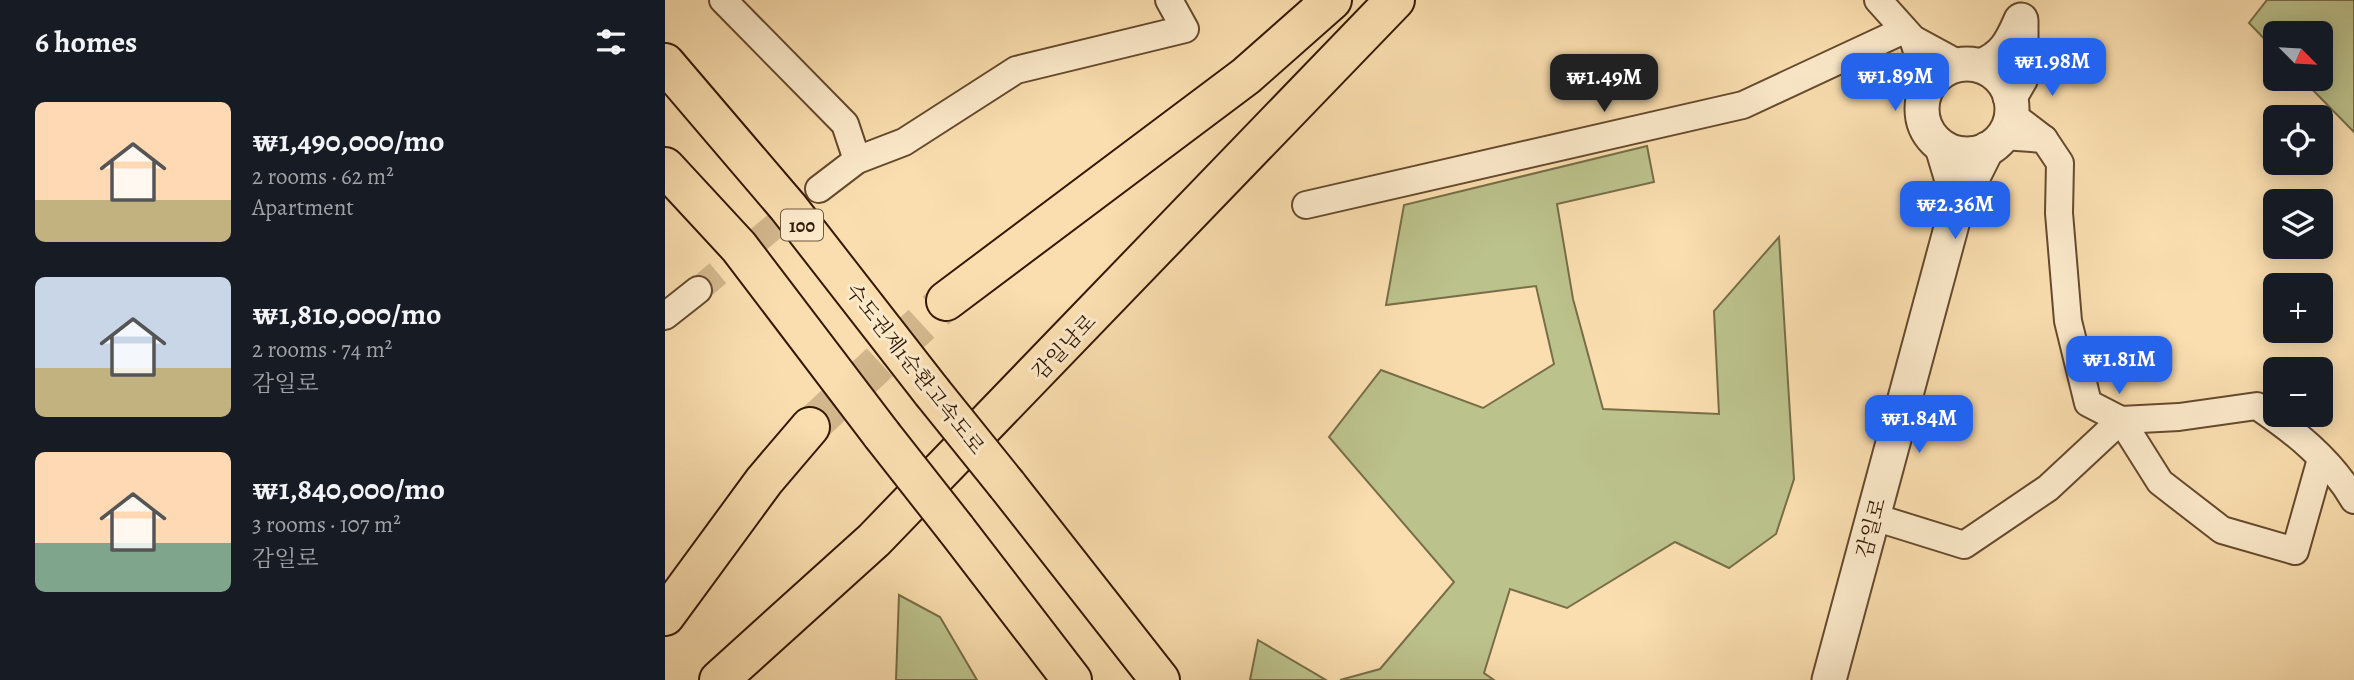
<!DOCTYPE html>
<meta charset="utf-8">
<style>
:root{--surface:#171b24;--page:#242831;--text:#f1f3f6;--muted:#9ea1a6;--accent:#2563eb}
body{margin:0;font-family:Alegreya,"Noto Serif KR",serif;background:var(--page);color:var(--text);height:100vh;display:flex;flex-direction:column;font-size:26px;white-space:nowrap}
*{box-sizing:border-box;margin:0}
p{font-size:23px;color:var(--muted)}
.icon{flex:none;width:38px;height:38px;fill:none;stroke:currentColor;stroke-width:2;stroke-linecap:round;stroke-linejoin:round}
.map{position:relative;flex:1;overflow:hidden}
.side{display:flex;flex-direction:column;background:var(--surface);width:665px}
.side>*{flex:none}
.needle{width:46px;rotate:114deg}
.tools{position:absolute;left:1598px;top:21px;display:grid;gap:14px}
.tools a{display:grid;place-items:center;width:70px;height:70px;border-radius:10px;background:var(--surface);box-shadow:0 4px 18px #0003;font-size:35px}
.price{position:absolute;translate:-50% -60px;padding:0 16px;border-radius:14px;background:var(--accent);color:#fff;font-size:23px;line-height:46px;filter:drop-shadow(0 2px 4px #0008)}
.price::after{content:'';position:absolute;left:50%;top:42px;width:21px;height:16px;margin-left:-10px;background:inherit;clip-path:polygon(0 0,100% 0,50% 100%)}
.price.active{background:#222;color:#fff}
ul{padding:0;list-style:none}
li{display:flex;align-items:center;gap:21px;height:175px;padding:0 35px}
li span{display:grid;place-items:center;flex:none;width:196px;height:140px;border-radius:10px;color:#555}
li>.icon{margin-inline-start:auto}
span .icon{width:84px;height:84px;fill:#fffc;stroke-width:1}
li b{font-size:30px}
h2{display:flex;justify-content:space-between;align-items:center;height:84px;padding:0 35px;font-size:30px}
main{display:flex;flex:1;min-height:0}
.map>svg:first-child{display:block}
.green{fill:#bcc28c;stroke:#786e47;stroke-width:2}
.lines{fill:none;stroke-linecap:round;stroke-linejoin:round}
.minor-tunnel{stroke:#d2b78c;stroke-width:26;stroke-dasharray:26 13;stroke-linecap:butt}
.primary-tunnel{stroke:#d2b78c;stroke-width:38;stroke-dasharray:38 19;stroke-linecap:butt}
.minor-casing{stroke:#654a2d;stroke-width:30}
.tertiary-casing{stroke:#654a2d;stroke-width:37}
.primary-casing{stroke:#331902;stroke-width:42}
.motorway-casing{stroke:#331902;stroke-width:42}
.minor{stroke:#fceacb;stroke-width:26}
.tertiary{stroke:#fceacb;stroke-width:33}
.primary{stroke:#fadeaf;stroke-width:38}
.motorway{stroke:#fadeaf;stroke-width:38}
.motorway-bridge-casing{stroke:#331902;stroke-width:42;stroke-linecap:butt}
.motorway-bridge{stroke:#fadeaf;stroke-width:38}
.labels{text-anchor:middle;stroke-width:6;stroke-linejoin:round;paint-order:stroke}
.shield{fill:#fceacb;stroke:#6f583e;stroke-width:2}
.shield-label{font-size:19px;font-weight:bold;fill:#331902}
.street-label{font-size:21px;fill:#331902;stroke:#fceacb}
</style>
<main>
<section class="side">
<h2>6 homes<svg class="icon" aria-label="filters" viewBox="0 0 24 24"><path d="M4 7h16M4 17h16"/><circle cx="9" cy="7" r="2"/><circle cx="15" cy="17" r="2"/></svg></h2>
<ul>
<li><span style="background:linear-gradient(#ffd9b3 70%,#c2b280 0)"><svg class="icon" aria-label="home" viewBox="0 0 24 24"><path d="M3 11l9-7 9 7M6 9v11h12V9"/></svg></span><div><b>₩1,490,000/mo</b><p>2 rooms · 62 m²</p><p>Apartment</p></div></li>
<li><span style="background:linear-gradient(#c9d6e8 65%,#c2b280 0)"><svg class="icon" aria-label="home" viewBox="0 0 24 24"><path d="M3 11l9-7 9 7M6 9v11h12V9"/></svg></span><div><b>₩1,810,000/mo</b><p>2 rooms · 74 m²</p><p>감일로</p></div></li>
<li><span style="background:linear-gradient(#ffd9b3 65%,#7fa58c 0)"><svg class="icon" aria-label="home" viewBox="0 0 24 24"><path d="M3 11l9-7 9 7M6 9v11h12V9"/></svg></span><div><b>₩1,840,000/mo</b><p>3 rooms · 107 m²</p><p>감일로</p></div></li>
</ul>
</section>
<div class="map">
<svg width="1689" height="680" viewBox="0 0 1689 680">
<rect width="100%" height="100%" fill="#fadeaf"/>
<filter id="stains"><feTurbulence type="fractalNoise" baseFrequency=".00286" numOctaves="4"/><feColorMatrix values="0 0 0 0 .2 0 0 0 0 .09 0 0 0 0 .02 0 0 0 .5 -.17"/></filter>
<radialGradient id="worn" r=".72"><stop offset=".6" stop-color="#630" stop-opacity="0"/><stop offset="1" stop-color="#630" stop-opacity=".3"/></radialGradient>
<g class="green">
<path d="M1602 0H1689V132L1637 79H1656V33H1610V50L1584 23Z"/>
<path d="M982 146 989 182 892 204 908 299 938 409 1054 414 1049 311 1114 237 1129 479 1111 534 1064 568 1010 542 902 608 845 589 819 673 829 680H675L715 669 789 582 664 437 716 370 818 408 889 364 871 286 721 305 739 205Z"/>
<path d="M234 595 275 617 312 680H231Z"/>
<path d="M593 640 661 680H585Z"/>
</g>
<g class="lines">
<path class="minor-tunnel" d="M33 290 154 189"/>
<path class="primary-tunnel" d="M145 427 281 301"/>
<defs>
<g id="minor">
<path d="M58 0 180 124 192 160"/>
<path d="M1213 0 1248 39 1294 64"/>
<path d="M1248 39 1263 85"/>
<path d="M1338 136 1379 139 1346 114"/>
<path d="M1379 139 1395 163 1394 213 1403 321 1423 403 1456 420 1514 417 1592 406C1629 431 1666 460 1689 500"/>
<path d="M154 189 192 160 239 142 351 70 520 29 504 0"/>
<path d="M641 205 1078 105 1239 30"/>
<path d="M0 316 33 290"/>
<path d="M1209 517 1299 545 1383 488 1456 420 1495 482 1557 530 1630 551 1656 459"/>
</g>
<g id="tertiary">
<circle cx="1302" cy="109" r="45"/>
<path d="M1316 66C1339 57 1346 43 1356 20V78L1345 97"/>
<path d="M1277 147 1286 177 1290 213 1322 149"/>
<path d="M1164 680 1290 213"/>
</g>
<g id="primary">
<path d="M281 301 581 76 667 0"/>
<path d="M0 616 99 481 145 427"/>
<path d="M54 680 209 540 730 0"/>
</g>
<g id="motorway">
<path d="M0 63 123 207 267 392"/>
<path d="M0 167 74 247 217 435"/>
<path d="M342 485 495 680"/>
<path d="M291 529 407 680"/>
</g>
</defs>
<use href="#minor" class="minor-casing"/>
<use href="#tertiary" class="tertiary-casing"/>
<use href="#primary" class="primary-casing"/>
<use href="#motorway" class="motorway-casing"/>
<use href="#minor" class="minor"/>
<use href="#tertiary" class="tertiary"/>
<use href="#primary" class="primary"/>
<use href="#motorway" class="motorway"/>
<defs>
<g id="motorway-bridge">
<path d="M267 392 342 485"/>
<path d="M217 435 291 529"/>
</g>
</defs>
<use href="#motorway-bridge" class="motorway-bridge-casing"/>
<use href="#motorway-bridge" class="motorway-bridge"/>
</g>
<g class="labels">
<rect class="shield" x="116" y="209.5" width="42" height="31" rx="5"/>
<g class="shield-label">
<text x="137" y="232">100</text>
</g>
<g class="street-label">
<text transform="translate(399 347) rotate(-46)" y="7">감일남로</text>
<text transform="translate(250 369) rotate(52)" y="7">수도권제1순환고속도로</text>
<text transform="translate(1206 528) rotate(-75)" y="7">감일로</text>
</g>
</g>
<rect width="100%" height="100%" filter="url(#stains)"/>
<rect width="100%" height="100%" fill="url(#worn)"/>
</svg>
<div class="tools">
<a><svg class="needle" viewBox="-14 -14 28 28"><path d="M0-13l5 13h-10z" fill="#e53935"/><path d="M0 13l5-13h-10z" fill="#9ea1a6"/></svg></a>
<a><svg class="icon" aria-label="locate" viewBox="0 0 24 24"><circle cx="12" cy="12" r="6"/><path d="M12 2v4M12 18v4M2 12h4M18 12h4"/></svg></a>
<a><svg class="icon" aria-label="layers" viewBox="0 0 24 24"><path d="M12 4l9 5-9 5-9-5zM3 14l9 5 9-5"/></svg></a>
<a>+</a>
<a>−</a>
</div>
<b class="price" style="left:1387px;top:98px">₩1.98M</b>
<b class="price" style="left:1230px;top:113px">₩1.89M</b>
<b class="price active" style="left:939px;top:114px">₩1.49M</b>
<b class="price" style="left:1290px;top:241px">₩2.36M</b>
<b class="price" style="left:1454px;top:396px">₩1.81M</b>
<b class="price" style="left:1254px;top:455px">₩1.84M</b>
</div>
</main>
